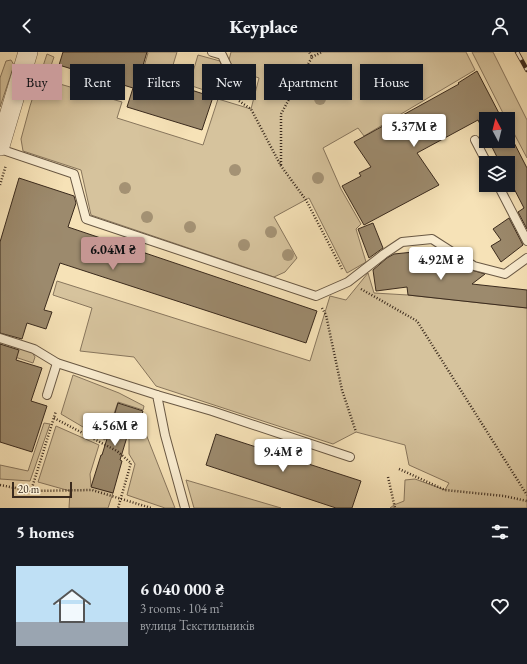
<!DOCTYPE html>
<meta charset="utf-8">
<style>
:root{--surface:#171b24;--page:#20242c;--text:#f1f3f6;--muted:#9ea1a6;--accent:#c59692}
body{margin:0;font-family:"EB Garamond",serif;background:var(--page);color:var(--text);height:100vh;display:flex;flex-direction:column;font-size:15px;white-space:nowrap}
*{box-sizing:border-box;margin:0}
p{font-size:13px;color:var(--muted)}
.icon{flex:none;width:22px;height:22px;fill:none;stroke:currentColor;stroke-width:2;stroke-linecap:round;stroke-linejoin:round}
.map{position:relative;height:456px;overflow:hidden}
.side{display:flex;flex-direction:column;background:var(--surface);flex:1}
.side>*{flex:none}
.top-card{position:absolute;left:12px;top:12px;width:503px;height:36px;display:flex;gap:8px}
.needle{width:26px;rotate:353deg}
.tools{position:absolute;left:479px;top:60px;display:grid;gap:8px}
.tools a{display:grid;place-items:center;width:36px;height:36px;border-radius:0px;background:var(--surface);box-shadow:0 2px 6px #0003;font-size:20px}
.scale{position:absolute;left:12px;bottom:10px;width:60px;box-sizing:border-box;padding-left:4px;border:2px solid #3a2a1d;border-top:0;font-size:11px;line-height:14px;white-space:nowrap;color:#3a2a1d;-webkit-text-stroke:3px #f9ecd0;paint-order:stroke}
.price{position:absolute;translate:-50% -34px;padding:0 9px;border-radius:4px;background:#fff;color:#222;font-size:13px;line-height:26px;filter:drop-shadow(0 1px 2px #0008)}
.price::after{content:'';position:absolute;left:50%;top:24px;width:12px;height:9px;margin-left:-6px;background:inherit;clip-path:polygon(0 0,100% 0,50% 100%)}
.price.selected{background:var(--accent);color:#111}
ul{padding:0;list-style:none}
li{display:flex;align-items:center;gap:12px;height:100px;padding:0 16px}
li span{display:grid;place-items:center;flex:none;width:112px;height:80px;border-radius:0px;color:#555}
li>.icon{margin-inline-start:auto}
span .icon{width:48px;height:48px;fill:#fffc;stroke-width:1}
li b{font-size:17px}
h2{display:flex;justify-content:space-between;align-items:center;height:48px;padding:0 16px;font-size:17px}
.pill{padding:0 14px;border-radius:0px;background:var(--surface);box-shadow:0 2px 6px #0003;font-size:14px;line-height:36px}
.pill.selected{background:var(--accent);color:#111}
header{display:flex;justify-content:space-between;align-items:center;height:52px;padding:0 16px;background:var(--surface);font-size:18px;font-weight:800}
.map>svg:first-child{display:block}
.green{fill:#d6c39d;stroke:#88765d}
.building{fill:#9c8a6d;stroke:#3a2a1d}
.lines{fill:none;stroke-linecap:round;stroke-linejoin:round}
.service-casing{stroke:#695844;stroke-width:10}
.tertiary-casing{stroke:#695844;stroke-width:20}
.path{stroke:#3a2a1d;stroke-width:2.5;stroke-dasharray:1 2;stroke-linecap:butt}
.service{stroke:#f9ecd0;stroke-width:8}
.tertiary{stroke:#f9ecd0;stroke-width:19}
.rail-casing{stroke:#3a2a1d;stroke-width:4.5}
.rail{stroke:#f9ecd0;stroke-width:3;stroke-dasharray:9;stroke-linecap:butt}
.tree{fill:#a49274}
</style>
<header><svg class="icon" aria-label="back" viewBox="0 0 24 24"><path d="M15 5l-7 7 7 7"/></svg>Keyplace<svg class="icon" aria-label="person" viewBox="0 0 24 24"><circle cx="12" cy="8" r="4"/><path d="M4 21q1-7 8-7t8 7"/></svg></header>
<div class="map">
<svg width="527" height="456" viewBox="0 0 527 456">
<rect width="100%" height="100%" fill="#f6e2b7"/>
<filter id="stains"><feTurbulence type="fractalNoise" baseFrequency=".005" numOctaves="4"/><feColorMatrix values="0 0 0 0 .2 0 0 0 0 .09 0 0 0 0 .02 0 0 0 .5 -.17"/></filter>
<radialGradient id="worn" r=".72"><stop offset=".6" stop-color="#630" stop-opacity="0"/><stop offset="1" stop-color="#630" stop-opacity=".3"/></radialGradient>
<g class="green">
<path d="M146 0H177L169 26 143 18 148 1Z"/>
<path d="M231 0H466L475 18 364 84 358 76 323 96 341 137 361 172 356 177 366 210 347 221 309 146 274 165 297 206 285 220 274 225 91 163 81 118 23 99 21 87 30 54 47 2 54 5 46 28 122 50 117 66 203 93 218 47 251 57 259 26 233 17 229 8Z"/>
<path d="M472 0H493L527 68V106L508 70V67H506Z"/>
<path d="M198 3 220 9 225 25 219 43 189 33Z"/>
<path d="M11 8 14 13 0 55V26L6 9Z"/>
<path d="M368 221 374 241 408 243 527 256V456H390L394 453 404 449 405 428 415 427 445 438 449 431 409 413 405 393 356 380 333 392 156 334 134 305 80 299 92 256 53 243 57 229 310 309 330 244 346 248Z"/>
<path d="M0 290 32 300 35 305 33 311 0 300Z"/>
<path d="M73 323 119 341 144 354 143 358 118 350 105 388 61 362Z"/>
<path d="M44 371 50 372 30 429 0 427V413L28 419Z"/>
<path d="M56 374 99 393 90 422 91 434 113 441 108 456H69L70 439 38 430Z"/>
<path d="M137 377H144L175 456H165L127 443 135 412 129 402V383Z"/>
<path d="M186 428 281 456H194Z"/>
</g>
<g class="building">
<path d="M63 0H147L141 20 186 34 185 36 213 45 202 78 127 55 133 36 59 13Z"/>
<path d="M477 19 502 67H486V84L478 68 417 101 439 133 364 173 342 134 361 124 359 121 371 115 354 90 459 32 458 31Z"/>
<path d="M508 79 527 116V177L518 160 524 156 508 125V111H500L489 89H508Z"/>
<path d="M19 126 74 144 76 151 68 175 317 259 306 291 60 211 44 258 52 260 46 277 27 271 22 287 0 281V190Z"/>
<path d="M509 166 523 193 501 210 491 194 501 188 493 177Z"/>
<path d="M373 171 383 196 369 206 358 177Z"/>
<path d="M433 198 435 213 468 217 485 222 472 232 527 238V256L408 243 407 235 376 239 373 218 387 206 394 202Z"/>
<path d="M0 292 19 298 16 308 42 316 31 349 47 354 32 400 0 390Z"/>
<path d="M118 351 143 359 137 377 130 375 120 408 122 409 113 441 91 435 101 403H102Z"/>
<path d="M216 382 361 429 352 456H336L206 413Z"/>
</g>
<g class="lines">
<defs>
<g id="service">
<path d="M212 0 222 3 231 22 228 42"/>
<path d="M475 88 487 111"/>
<path d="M0 97 74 122 86 167 316 244 348 230 384 202 402 190 432 187 474 214 505 222 527 206"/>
<path d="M498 133 527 189"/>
<path d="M0 286 34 297 57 311 157 343 165 383 185 456"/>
<path d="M47 343 57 311"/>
<path d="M157 343 212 359 350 405"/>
</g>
<path id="tertiary" d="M0 94 28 0"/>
</defs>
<use href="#service" class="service-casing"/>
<use href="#tertiary" class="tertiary-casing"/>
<g class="path">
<path d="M312 5 322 0"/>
<path d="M239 49 251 57 281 114 306 148 342 217"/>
<path d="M281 113V62L312 5 309 0"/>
<path d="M0 133 6 113"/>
<path d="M361 237 417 269 527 443"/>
<path d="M322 256 326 263 342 338 356 380"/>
<path d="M54 366 117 399 131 411 118 456"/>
<path d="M399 417 445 438 504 444 527 449"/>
<path d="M388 425 395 456"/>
<path d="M0 433 31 439 92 438 151 456"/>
<path d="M31 439 56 359"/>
</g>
<use href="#service" class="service"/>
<use href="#tertiary" class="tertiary"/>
<defs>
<path id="rail" d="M517 0 527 18"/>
</defs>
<use href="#rail" class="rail-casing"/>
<use href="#rail" class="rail"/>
</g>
<g class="tree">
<circle cx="320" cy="47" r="6"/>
<circle cx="235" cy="118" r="6"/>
<circle cx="318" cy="126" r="6"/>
<circle cx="125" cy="136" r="6"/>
<circle cx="147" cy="165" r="6"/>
<circle cx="190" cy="175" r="6"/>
<circle cx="271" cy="180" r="6"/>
<circle cx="244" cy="193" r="6"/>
<circle cx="288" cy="203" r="6"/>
</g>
<rect width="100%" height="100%" filter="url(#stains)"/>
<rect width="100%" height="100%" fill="url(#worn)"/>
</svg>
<div class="tools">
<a><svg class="needle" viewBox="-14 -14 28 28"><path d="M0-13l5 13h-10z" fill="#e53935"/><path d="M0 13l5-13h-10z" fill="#9ea1a6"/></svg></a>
<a><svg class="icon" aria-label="layers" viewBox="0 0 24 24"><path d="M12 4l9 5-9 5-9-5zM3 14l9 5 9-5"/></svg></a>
</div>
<div class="scale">20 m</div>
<b class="price" style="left:414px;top:96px">5.37M ₴</b>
<b class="price selected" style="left:113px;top:219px">6.04M ₴</b>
<b class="price" style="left:441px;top:229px">4.92M ₴</b>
<b class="price" style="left:115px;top:395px">4.56M ₴</b>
<b class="price" style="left:283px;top:421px">9.4M ₴</b>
<div class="top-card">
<a class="pill selected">Buy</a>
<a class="pill">Rent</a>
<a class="pill">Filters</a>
<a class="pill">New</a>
<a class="pill">Apartment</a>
<a class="pill">House</a>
</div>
</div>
<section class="side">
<h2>5 homes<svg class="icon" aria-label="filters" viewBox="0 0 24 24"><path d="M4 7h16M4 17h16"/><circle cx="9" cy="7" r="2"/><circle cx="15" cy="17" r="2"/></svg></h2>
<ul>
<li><span style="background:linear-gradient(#bfe0f5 70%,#9aa5b1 0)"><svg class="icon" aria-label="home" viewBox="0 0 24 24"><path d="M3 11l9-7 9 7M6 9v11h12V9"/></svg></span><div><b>6 040 000 ₴</b><p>3 rooms · 104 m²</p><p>вулиця Текстильників</p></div><svg class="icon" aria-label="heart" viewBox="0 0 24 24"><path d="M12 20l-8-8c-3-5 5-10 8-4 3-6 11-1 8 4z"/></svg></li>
</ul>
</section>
